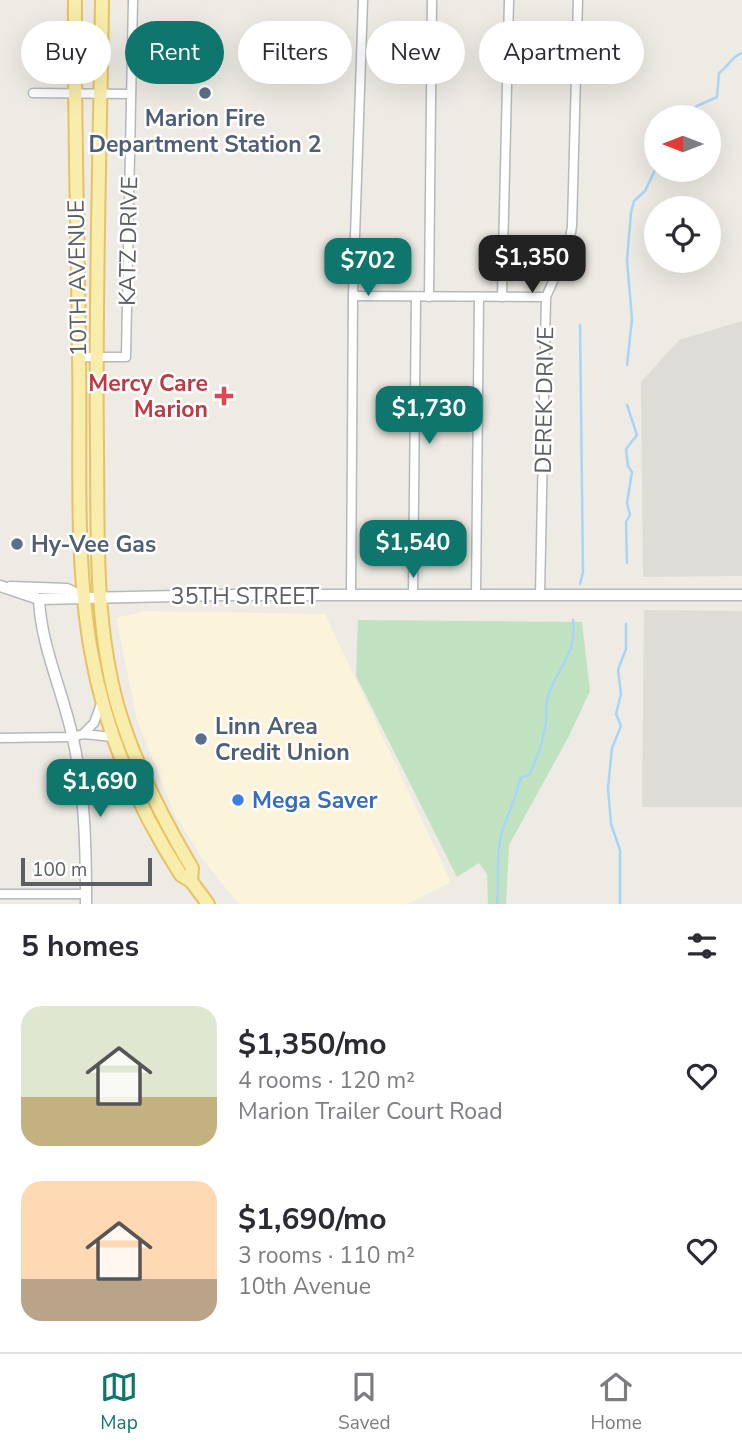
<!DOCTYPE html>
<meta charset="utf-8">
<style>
:root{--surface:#fff;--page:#f7f7f7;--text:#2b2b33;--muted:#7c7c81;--line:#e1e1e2;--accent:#0f766e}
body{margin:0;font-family:"Nunito Sans",sans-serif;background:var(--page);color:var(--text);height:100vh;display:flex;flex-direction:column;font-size:26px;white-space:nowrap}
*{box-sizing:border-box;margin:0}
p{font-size:23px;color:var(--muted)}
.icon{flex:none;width:38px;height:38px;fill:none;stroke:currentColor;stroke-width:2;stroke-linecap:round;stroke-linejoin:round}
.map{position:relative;height:904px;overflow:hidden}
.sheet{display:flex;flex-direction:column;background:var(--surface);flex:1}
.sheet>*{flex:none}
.top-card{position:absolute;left:21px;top:21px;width:700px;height:63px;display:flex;gap:14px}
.needle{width:46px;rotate:270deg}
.controls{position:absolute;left:644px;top:105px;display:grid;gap:14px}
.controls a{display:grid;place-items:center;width:77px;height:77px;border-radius:50%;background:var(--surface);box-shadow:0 7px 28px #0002;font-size:35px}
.scale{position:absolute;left:21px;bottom:18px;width:131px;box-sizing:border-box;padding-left:7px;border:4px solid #5b5e62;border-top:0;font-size:19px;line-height:24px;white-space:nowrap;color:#5b5e62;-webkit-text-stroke:5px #fff;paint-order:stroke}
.price{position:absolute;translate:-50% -60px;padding:0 16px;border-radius:14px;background:var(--accent);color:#fff;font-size:23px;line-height:46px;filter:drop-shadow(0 2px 4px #0008)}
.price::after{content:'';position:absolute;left:50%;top:42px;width:21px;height:16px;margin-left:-10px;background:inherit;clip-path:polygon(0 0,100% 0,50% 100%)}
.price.on{background:#222;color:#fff}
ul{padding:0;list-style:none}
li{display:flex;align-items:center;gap:21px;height:175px;padding:0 21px}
li span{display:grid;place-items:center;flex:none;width:196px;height:140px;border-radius:21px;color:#555}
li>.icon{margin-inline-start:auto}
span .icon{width:84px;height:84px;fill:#fffc;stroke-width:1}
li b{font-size:30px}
h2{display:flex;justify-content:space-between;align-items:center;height:84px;padding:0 21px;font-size:30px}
.chip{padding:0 24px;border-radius:32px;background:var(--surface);box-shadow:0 7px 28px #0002;font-size:24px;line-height:63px}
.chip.on{background:var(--accent);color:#fff}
.menu{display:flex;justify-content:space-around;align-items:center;height:98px;border-top:2px solid var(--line);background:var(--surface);font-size:19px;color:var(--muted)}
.menu a{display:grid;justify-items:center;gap:4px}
.menu .on{color:var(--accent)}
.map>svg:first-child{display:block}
.commercial{fill:#fbf3da}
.industrial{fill:#dedcd7}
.green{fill:#c1e2c1}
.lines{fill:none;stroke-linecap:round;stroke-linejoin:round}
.stream{stroke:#a8d4f8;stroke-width:2.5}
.minor-casing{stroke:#b5b8bc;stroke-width:11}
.tertiary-casing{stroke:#b5b8bc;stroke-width:13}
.primary-casing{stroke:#e6c263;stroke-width:16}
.minor{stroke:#fff;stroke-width:8}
.tertiary{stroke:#fff;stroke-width:10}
.primary{stroke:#f8edac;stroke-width:12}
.service-dot{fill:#5c6f8a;stroke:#fff;stroke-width:2.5}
.health-dot{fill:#e0444e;stroke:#fff;stroke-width:2.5}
.shop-dot{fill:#3f7fe0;stroke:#fff;stroke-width:2.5}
.labels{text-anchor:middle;stroke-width:5;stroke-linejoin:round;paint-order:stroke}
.service-label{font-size:23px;font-weight:bold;fill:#4e5e75;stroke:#fff;text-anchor:start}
.street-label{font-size:23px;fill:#5b5e62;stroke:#fff}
.health-label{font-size:23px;font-weight:bold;fill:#be3a42;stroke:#fff;text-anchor:end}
.shop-label{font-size:23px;font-weight:bold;fill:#366cbe;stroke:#fff;text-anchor:start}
</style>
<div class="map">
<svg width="742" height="904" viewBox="0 0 742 904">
<rect width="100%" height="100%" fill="#edebe3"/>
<path class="commercial" d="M144 611 325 614 451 882 407 904H239L203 860 175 815 137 720 116 618Z"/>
<g class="industrial">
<path d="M742 321V576L643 577 641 382 679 340Z"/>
<path d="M644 610 742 611V807H642Z"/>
</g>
<path class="green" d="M358 620 582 622 590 691 569 736 509 845 506 904H488L487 874 479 863 457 877 356 676Z"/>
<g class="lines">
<g class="stream">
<path d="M689 117 697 106 717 97 719 73C728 67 732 56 742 53"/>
<path d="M627 365 632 319 627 260 631 213 634 201 645 191 656 168"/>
<path d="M627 405 637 435 626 449 628 466 632 472 627 503 630 515 626 522 627 563"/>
<path d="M580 584 583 572 580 325"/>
<path d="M497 904C499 885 497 866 499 847 501 823 517 801 520 778L529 775C537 759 543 741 546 723 547 714 545 704 548 696 558 665 577 656 573 620"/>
<path d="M620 904V850L611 824 608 788 612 748 621 726 616 714 621 694 618 670 626 649V624"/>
</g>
<defs>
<g id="minor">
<path d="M33 93 131 94"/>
<path d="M353 296 546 297"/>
<path d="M429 297 432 0"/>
<path d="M502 297 509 0"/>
<path d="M80 357H126L133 0"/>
<path d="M351 595 353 296 363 0"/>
<path d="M413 595 416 297"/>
<path d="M476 595 479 297"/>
<path d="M540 595 546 297 569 245 572 226 578 0"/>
<path d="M83 734 94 723 102 701"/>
<path d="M0 738 73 737 83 734 113 737"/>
<path d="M0 894H86"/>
</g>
<g id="tertiary">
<path d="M0 586 39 599 222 595H742"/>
<path d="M10 587 67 589 81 596"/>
<path d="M39 599C41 647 63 691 73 739 85 793 86 848 86 904"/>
</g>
<g id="primary">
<path d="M75 0C74 118 78 236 79 355 81 452 74 554 91 651 105 731 137 807 181 875L191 881 208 904"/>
<path d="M102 0C100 149 95 297 97 446 98 532 94 620 117 704 134 763 161 816 192 868L191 881"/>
</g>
</defs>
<use href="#minor" class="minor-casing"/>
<use href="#tertiary" class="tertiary-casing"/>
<use href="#primary" class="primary-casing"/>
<use href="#minor" class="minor"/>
<use href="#tertiary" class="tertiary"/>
<use href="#primary" class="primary"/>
</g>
<g class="service-dot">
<circle cx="205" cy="93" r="7"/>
<circle cx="17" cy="544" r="7"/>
<circle cx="201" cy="739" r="7"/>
</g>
<path class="health-dot" d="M220.5 385.5h7v7h7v7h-7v7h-7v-7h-7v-7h7z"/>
<circle class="shop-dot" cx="238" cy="800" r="7"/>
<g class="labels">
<g class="service-label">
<text x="205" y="126" text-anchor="middle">Marion Fire<tspan x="205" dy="26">Department Station 2</tspan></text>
<text x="31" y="552">Hy-Vee Gas</text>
<text x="215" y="734">Linn Area<tspan x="215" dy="26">Credit Union</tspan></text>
</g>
<g class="street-label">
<text transform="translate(128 241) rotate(-89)" y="8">KATZ DRIVE</text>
<text transform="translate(77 278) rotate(-91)" y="8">10TH AVENUE</text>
<text transform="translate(544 400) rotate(-89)" y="8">DEREK DRIVE</text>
<text x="245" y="604">35TH STREET</text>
</g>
<g class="health-label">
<text x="208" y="391">Mercy Care<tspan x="208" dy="26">Marion</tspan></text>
</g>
<g class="shop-label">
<text x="252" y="808">Mega Saver</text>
</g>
</g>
</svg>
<div class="controls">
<a><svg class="needle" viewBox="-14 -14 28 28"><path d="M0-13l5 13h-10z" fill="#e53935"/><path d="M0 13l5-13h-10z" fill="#7c7c81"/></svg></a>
<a><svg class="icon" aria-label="locate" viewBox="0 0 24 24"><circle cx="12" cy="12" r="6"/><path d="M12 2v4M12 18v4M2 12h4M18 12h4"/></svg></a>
</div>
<div class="scale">100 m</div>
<b class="price on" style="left:532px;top:295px">$1,350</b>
<b class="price" style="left:368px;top:298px">$702</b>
<b class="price" style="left:429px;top:446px">$1,730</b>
<b class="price" style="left:413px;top:580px">$1,540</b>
<b class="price" style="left:100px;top:819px">$1,690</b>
<div class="top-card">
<a class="chip">Buy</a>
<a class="chip on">Rent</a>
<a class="chip">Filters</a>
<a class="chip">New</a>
<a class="chip">Apartment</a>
</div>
</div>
<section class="sheet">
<h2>5 homes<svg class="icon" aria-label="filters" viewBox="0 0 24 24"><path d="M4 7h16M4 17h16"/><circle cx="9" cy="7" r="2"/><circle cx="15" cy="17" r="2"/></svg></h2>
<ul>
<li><span style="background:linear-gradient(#dfe7d0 65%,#c2b280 0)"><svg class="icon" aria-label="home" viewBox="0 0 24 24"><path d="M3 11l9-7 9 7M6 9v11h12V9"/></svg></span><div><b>$1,350/mo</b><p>4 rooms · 120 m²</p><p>Marion Trailer Court Road</p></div><svg class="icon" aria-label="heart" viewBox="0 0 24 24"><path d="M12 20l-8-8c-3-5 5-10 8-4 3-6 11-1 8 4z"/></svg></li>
<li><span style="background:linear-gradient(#ffd9b3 70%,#b9a48a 0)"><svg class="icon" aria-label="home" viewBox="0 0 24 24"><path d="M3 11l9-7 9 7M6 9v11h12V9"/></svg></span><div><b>$1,690/mo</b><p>3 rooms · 110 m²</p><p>10th Avenue</p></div><svg class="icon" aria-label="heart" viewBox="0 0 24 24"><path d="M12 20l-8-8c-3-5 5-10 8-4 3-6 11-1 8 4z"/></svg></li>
</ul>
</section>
<nav class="menu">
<a class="on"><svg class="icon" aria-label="map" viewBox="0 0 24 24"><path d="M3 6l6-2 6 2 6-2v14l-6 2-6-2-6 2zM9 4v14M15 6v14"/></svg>Map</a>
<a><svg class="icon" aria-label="saved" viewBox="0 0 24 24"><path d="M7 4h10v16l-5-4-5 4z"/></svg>Saved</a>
<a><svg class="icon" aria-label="home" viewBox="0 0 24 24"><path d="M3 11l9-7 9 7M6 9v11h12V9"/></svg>Home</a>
</nav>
